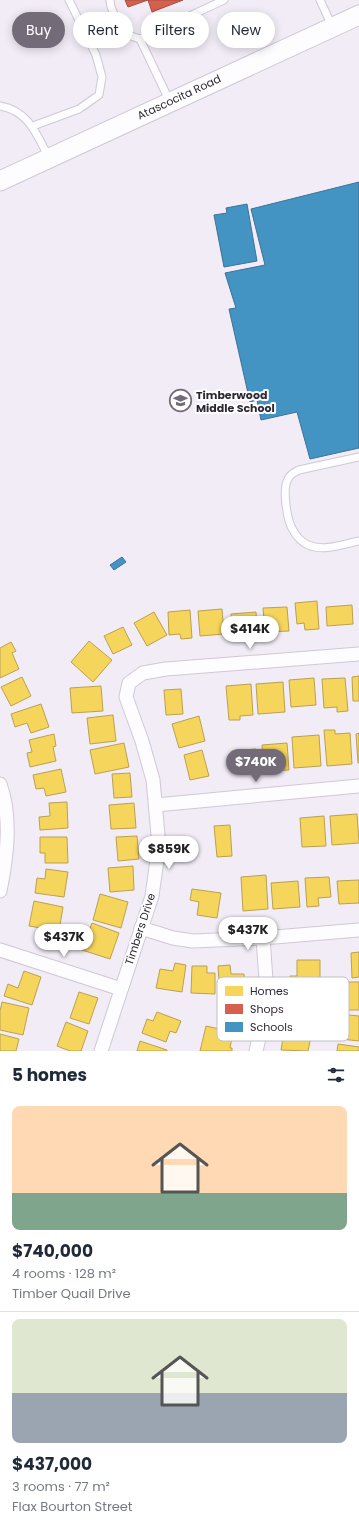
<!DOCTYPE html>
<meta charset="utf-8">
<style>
:root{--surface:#fff;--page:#f2f2f3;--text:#1f2937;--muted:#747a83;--line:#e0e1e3;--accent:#736c78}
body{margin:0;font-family:Poppins,sans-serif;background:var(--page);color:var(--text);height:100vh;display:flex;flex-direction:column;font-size:15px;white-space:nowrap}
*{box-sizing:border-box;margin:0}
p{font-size:13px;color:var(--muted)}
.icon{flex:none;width:22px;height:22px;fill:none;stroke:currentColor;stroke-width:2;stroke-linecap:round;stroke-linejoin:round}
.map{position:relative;height:1051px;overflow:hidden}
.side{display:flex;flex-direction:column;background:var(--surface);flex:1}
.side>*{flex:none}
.guide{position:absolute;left:12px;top:12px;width:335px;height:36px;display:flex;gap:8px}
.price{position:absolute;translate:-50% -34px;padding:0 9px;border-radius:14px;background:#fff;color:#222;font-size:13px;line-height:26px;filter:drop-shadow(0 1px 2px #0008)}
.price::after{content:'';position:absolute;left:50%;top:24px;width:12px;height:9px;margin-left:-6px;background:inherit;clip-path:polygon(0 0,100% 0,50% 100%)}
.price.current{background:var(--accent);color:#fff}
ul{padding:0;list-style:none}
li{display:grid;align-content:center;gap:8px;height:212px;padding:0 12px}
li+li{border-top:1px solid var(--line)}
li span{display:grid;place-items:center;height:124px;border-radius:8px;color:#555}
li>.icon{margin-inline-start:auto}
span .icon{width:72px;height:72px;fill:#fffc;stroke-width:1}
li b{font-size:17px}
h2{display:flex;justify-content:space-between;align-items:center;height:48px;padding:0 12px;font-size:17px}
.chip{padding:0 14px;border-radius:18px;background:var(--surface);box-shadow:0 2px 10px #0003;font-size:14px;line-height:36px}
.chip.current{background:var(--accent);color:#fff}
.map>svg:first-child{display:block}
.homes{fill:#f6d55c;stroke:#baa150}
.shops{fill:#d6604d;stroke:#a44f45}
.schools{fill:#4393c3;stroke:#3d7398}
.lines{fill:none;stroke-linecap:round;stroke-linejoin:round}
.service-casing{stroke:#cfc9d4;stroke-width:9}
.minor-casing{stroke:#cfc9d4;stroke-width:15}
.secondary-casing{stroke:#cfc9d4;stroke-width:21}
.service{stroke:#fdfcfe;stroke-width:7}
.minor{stroke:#fdfcfe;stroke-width:13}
.secondary{stroke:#fdfcfe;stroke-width:19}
.labels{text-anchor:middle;stroke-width:4;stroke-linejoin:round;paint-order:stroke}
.street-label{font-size:11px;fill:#2e2733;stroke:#fff}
.poi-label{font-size:11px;font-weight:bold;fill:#2e2733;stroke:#fff;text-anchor:start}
.key{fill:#fff;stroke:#c0bec2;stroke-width:1}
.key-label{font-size:11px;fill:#2e2733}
</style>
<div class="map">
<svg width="359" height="1051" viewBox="0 0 359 1051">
<rect width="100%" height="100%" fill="#f2ecf7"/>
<g class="homes">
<path d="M317 601 319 629 305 630 304 623 297 624 295 603Z"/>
<path d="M352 605 353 624 327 626 326 607Z"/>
<path d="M287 607 289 631 265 632 263 608Z"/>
<path d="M222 609 224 634 200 636 198 611Z"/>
<path d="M190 610 192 638 181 639 180 634 169 635 168 612Z"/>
<path d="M154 612 167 635 147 646 134 623Z"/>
<path d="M256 612 257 632 232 634 231 614Z"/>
<path d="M123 627 132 645 113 654 104 636Z"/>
<path d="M89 641 112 660 93 682 71 662Z"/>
<path d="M11 642 16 651 12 653 19 669 0 678V648Z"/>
<path d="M359 676V701H353L352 677Z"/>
<path d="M22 677 31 696 11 706 1 687Z"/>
<path d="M314 678 316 705 291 707 289 680Z"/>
<path d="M345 678 348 711 337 712V707L324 708 322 679Z"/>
<path d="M283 682 285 712 258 714 256 684Z"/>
<path d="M251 684 253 715 240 716V720H229L226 686Z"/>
<path d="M101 686 103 711 72 713 70 688Z"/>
<path d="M181 689 183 714 166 715 164 690Z"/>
<path d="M41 704 49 727 31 733 27 723 15 727 11 714Z"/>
<path d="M113 715 116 741 90 744 87 718Z"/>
<path d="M199 716 205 741 179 748 172 724Z"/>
<path d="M324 730H335V734L350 733 352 764 327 766Z"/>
<path d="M359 733V763H358L356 734Z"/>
<path d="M54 734 56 746 53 747 56 761 30 767 27 753 32 752 29 740Z"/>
<path d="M319 735 321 766 294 768 292 737Z"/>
<path d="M124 743 129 767 95 774 90 750Z"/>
<path d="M287 743 289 770 264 771 262 745Z"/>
<path d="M256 749 257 771 233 773 232 751Z"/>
<path d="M202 750 209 776 190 780 184 755Z"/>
<path d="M61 769 66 792 46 796 44 788 36 789 33 775Z"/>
<path d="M130 773 132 797 114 798 112 774Z"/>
<path d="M67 802 68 828 40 830 39 817 50 816 49 803Z"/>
<path d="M134 803 136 828 111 829 109 805Z"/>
<path d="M357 814 359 843 332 845 330 816Z"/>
<path d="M324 816 326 846 302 847 300 818Z"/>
<path d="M230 825 232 856 217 857 214 826Z"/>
<path d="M137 836 139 859 118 861 116 837Z"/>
<path d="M40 837H67L68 863H45V853H40Z"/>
<path d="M133 866 134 890 110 892 108 868Z"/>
<path d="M46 869 68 872 64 897 35 893 37 878 45 879Z"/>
<path d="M266 875 268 909 243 911 241 877Z"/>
<path d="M329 877 331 897 318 898 319 906 307 907 305 878Z"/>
<path d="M359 880V903L339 904 337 881Z"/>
<path d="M298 881 300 907 273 909 271 883Z"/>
<path d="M192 889 221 893 217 918 197 915 199 902 190 900Z"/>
<path d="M100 894 128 902 121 928 93 920Z"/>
<path d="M34 901 63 907 59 931 29 926Z"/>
<path d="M92 923 119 933 110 959 82 950Z"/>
<path d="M359 952V977L352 978 351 953Z"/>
<path d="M297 960H320V988H290V976H297Z"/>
<path d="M175 963 186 965 182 992 156 988 160 969 173 971Z"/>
<path d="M230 965 231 974H244L246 994 220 995 218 966Z"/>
<path d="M192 966H207V973H215V994L191 993Z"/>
<path d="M24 971 41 977 32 1005 4 996 8 984 18 988Z"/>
<path d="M347 982H359V1010H348Z"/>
<path d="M79 992 98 998 89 1024 70 1018Z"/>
<path d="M2 1002 29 1008 23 1035 0 1030V1011Z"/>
<path d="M157 1012 181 1021 176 1033 170 1031 166 1042 142 1033 147 1019 153 1021Z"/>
<path d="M339 1014 359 1016V1041L341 1039 343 1026H337Z"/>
<path d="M66 1022 88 1031 81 1051H70L57 1046Z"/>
<path d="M206 1026 233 1032 230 1048H232V1051H200Z"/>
<path d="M294 1028 312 1032 308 1051 281 1050 283 1038 291 1040Z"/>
<path d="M0 1034 19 1039 16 1051H0Z"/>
<path d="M140 1041 167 1050V1051H137Z"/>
<path d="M338 1044 359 1047V1051H337Z"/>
</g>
<g class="shops">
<path d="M125 0H148L128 7Z"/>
<path d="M148 0H183L152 12Z"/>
</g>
<g class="schools">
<path d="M359 182V448L310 459 297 412 261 420 257 400 250 402 229 309 236 308 225 273 265 265 251 209Z"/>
<path d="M247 204 257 261 224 267 214 215 227 213 226 208Z"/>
<path d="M122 557 126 562 114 570 110 565Z"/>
</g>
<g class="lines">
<defs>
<g id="service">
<path d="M110 0 111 7 122 33 140 39"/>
<path d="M320 0 332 26"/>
<path d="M170 102 140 39 224 0"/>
<path d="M0 106C29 111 37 135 49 158"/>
<path d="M33 126 79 109 99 95 102 77 96 55 69 0"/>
<path d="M359 457 299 470C295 472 290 474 288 479 282 489 287 521 293 530 296 536 302 542 308 545 324 552 343 544 359 541"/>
</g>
<g id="minor">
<path d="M0 784C12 818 7 857 0 891"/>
<path d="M156 805 359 786"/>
<path d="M141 928 173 938 193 941 263 938 359 930"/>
<path d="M0 950 121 989"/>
<path d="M101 1051 152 896 157 860 158 835 153 780 142 741 126 697 129 683 143 673 166 669 359 654"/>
<path d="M256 1051 264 1017 266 980 263 938"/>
</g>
<path id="secondary" d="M0 181 359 15"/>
</defs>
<use href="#service" class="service-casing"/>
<use href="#minor" class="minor-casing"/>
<use href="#secondary" class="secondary-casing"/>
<use href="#service" class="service"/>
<use href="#minor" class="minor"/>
<use href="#secondary" class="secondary"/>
</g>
<defs>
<symbol id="school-ring" viewBox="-11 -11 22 22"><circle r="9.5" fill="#fff" stroke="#736c78" stroke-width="1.5"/><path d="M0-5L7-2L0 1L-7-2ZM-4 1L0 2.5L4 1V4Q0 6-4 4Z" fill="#736c78"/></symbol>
</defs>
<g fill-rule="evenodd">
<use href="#school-ring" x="168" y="388" width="25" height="25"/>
</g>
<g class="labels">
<g class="street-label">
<text transform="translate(179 97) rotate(-25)" y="4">Atascocita Road</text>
<text transform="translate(140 929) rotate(-72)" y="4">Timbers Drive</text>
</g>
<g class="poi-label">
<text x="196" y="399">Timberwood<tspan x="196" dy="13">Middle School</tspan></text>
</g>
</g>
<rect x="217" y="977" width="132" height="64" rx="6" class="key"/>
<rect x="225" y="986" width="18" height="10" fill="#f6d55c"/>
<rect x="225" y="1004" width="18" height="10" fill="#d6604d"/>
<rect x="225" y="1022" width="18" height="10" fill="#4393c3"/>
<g class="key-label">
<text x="250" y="995">Homes</text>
<text x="250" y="1013">Shops</text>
<text x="250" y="1031">Schools</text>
</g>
</svg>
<b class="price" style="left:250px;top:650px">$414K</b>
<b class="price current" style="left:256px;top:783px">$740K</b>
<b class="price" style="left:169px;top:870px">$859K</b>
<b class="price" style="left:248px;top:951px">$437K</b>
<b class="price" style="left:64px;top:958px">$437K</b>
<div class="guide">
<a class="chip current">Buy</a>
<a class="chip">Rent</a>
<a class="chip">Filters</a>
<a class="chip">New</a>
</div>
</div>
<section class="side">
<h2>5 homes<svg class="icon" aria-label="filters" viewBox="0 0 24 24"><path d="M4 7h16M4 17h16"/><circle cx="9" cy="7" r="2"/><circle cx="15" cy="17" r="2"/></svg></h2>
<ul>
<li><span style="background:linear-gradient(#ffd9b3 70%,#7fa58c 0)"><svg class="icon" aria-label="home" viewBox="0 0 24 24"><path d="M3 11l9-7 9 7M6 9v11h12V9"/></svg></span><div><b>$740,000</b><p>4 rooms · 128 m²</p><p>Timber Quail Drive</p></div></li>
<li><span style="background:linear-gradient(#dfe7d0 60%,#9aa5b1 0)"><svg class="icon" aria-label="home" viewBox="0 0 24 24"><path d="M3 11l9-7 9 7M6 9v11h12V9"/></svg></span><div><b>$437,000</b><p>3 rooms · 77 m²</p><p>Flax Bourton Street</p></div></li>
</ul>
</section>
